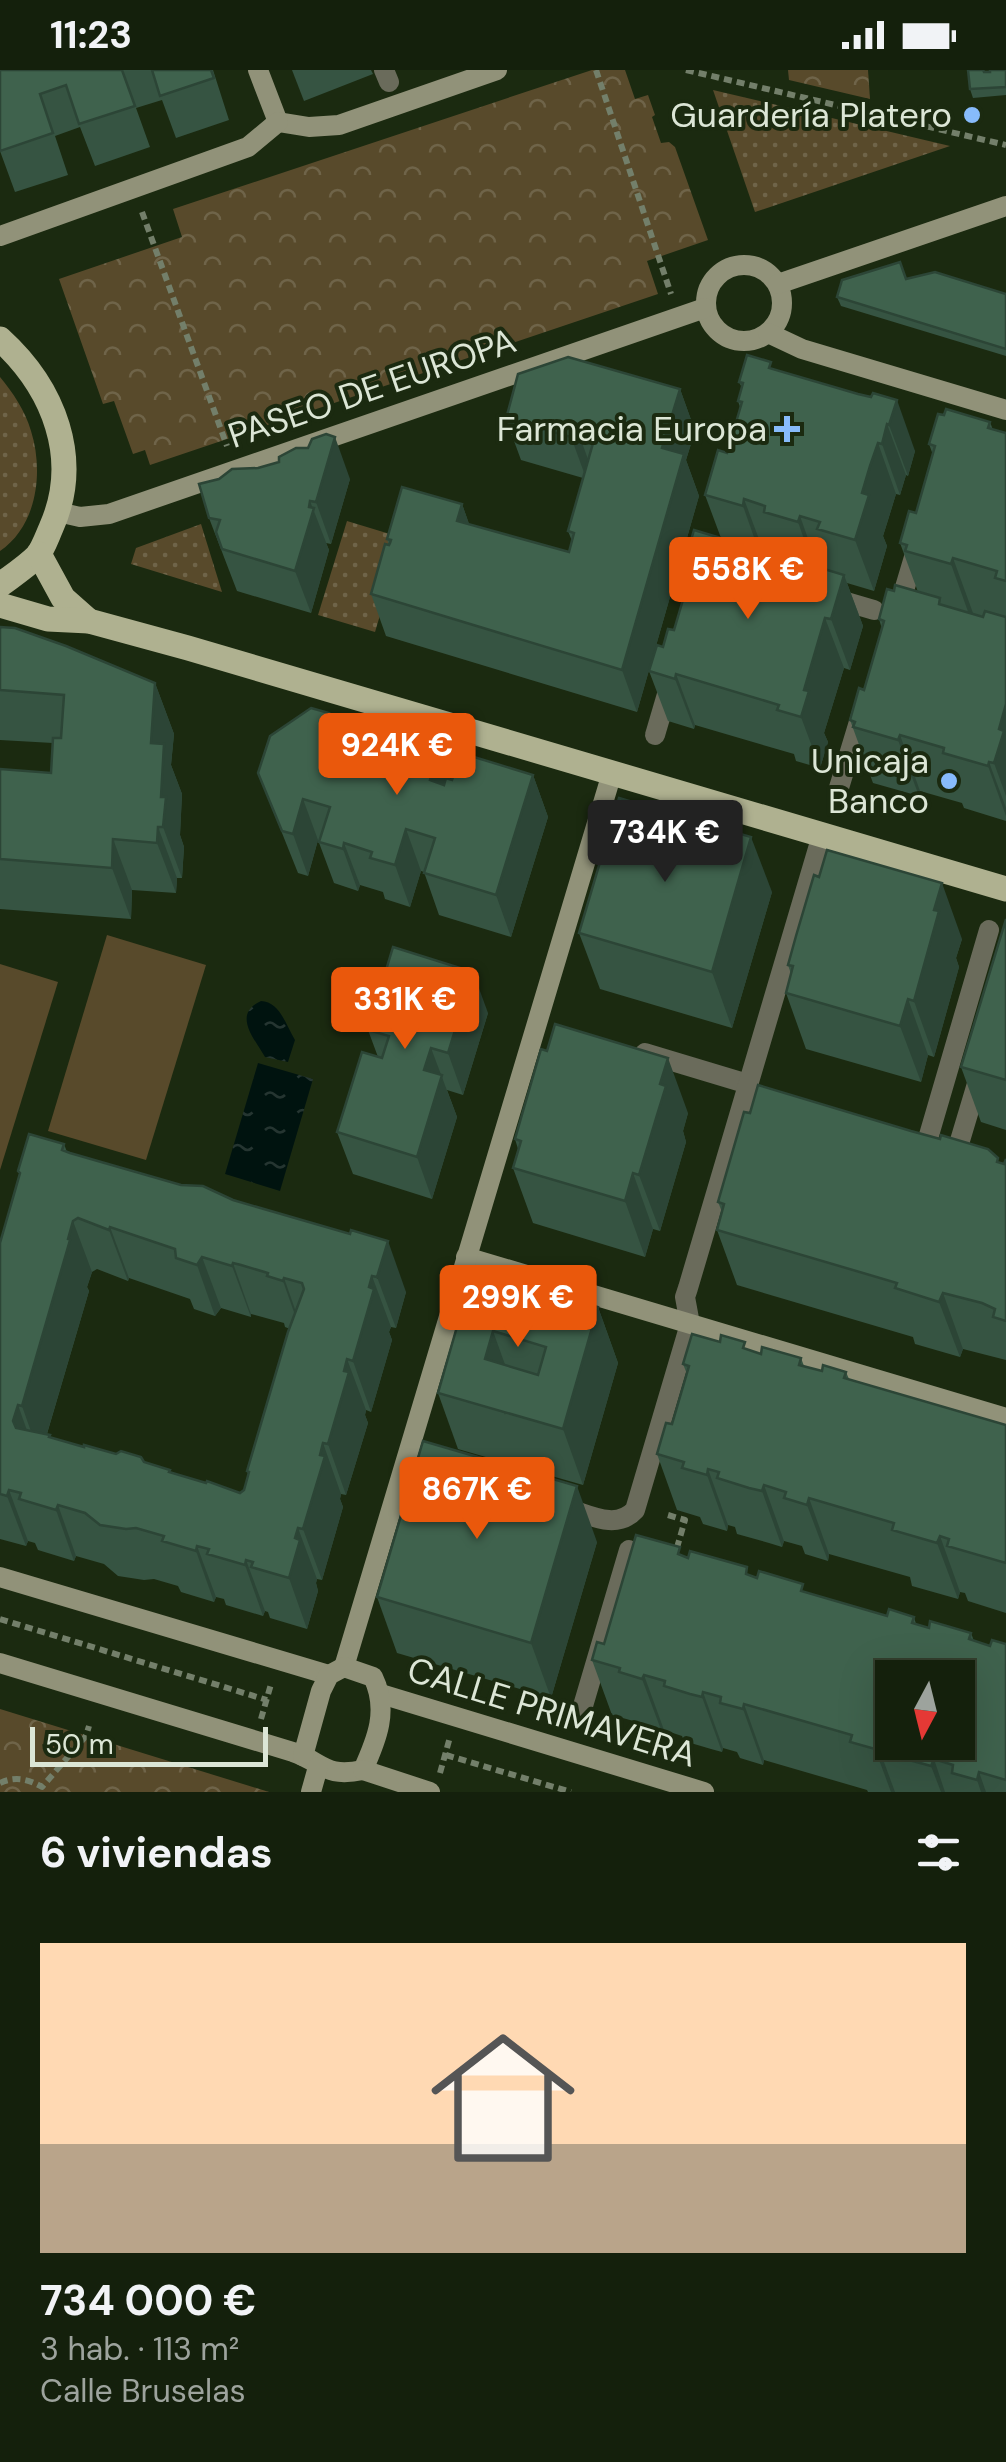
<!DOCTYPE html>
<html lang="es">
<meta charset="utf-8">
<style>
:root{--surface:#14200c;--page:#1d2815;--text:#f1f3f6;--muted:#9da39d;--line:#333e2d;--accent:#ea580c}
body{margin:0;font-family:"DM Sans",sans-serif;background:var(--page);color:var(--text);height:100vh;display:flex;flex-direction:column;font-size:38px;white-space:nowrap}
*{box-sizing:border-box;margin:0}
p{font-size:32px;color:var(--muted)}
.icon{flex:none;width:55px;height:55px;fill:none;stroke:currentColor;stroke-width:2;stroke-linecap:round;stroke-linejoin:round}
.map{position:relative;height:1722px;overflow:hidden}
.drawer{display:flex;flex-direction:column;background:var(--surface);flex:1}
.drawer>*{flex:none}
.needle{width:65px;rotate:187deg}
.buttons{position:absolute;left:875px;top:1590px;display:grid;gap:20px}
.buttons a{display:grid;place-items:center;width:100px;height:100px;border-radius:0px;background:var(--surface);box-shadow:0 10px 40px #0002,0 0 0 2px var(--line);font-size:50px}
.scale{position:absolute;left:30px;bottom:25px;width:238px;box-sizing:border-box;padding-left:10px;border:5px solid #dce6d6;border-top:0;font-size:28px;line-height:35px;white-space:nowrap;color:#dce6d6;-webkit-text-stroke:8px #1b2a10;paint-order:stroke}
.price{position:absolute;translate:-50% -85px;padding:0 22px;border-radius:10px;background:var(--accent);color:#fff;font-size:32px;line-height:65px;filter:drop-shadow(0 2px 5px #0008)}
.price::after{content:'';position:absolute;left:50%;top:60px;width:30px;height:22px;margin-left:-15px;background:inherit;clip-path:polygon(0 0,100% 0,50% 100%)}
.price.on{background:#222;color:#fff}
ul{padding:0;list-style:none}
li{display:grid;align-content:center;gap:20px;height:530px;padding:0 40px}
li span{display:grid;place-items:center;height:310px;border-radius:0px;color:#555}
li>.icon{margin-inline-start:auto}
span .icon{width:180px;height:180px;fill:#fffc;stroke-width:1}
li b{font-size:42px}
h2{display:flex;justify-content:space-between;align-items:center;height:120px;padding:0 40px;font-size:42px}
.status{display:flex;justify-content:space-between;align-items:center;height:70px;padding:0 50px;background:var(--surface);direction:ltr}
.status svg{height:28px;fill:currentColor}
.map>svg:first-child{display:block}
.grass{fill:#584a2b}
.forest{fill:url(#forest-crowns)}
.garden{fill:url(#garden-dots)}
.water{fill:url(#water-ripples)}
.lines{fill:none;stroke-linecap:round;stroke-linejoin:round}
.path{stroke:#737f6a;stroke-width:6;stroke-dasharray:8 5;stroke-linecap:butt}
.street{stroke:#6a6b5b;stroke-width:20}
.secondary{stroke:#919279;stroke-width:20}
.primary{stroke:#afb190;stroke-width:25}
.wall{fill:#365442;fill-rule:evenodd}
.shaded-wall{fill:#2c4536}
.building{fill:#3f624d;stroke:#2c4536;stroke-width:2.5;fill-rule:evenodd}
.poi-dot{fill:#87bbfb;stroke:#1b2a10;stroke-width:4}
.labels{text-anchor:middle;stroke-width:8;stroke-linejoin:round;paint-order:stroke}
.poi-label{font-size:35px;fill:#dce6d6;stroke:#1b2a10;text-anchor:end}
.street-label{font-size:35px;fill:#dce6d6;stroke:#1b2a10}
</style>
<div class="status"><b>11:23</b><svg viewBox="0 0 49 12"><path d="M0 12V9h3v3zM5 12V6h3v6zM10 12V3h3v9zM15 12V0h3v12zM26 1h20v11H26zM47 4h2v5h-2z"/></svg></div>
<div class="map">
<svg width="1006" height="1722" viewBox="0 0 1006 1722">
<defs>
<pattern id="forest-crowns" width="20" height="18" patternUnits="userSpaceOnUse" patternTransform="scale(2.5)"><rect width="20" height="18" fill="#584a2b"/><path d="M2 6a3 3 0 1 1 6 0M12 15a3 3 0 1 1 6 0" fill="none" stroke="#6f6449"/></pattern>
<pattern id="garden-dots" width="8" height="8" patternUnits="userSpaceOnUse" patternTransform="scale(2.5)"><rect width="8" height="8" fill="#584a2b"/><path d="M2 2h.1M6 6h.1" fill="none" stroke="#6f6449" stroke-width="1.8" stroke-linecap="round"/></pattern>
<pattern id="water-ripples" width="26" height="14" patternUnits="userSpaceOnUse" patternTransform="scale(2.5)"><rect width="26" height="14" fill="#00130f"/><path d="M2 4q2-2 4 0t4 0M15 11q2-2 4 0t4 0" fill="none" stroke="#253531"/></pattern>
</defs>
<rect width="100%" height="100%" fill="#1b2a10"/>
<g class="grass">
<path d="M107 865 206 895 146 1090 48 1061Z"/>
<path d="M0 894 58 912 0 1100Z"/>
</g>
<g class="forest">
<path d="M592 0H625L635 29 648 25 655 45 652 47 661 73 669 72 675 77 708 170 647 191 658 224 150 395 145 380 133 384 114 331 103 334 59 209 182 167 173 139Z"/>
<path d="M788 0H868L870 29 789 10Z"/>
<path d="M0 1639 269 1722H0Z"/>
</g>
<g class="garden">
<path d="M713 20 950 76 755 142Z"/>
<path d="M0 307C13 323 25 340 31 361 44 402 37 456 0 481Z"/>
<path d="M347 451 403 468 375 562 318 545Z"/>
<path d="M201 454 222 522 131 494 136 478Z"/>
</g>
<g class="water">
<path d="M261 931C280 932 286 955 295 970L288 992 265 987C254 968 232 944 261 931Z"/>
<path d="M258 993 313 1009 280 1121 225 1104Z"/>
</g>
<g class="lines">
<g class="path">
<path d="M596 0 671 224"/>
<path d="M686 0 1006 75"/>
<path d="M142 142 227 376"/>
<path d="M668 1445 685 1450 676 1481"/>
<path d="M0 1549 267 1630"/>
<path d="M261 1649 271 1614"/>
<path d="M446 1685 571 1722"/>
<path d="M440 1703 450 1667"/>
<path d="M0 1713C15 1706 28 1709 42 1717L86 1666 89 1656"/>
</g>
<g class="street">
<path d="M384 0 389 12"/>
<path d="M833 528 874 540"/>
<path d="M900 540V534L917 477"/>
<path d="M655 665 670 614"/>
<path d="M838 721 862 642"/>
<path d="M645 983 748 1014"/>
<path d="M922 1089 989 860"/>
<path d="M953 1094 979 1007"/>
<path d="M563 1437C588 1444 616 1461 635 1440L690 1254 685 1227 688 1218 822 765"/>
<path d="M580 1646 629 1480"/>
</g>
<g class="secondary">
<path d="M258 0 278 52"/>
<path d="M278 52 309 57 339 55 497 0"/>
<path d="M0 166 248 77 278 52"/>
<circle cx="744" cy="233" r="38"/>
<path d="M778 214 1006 136"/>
<path d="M768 263 802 279 1006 340"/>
<path d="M58 442 80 447 109 444 705 238"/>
<path d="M466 1187 1006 1348"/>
<path d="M0 1507 329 1605"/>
<path d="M0 1593 293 1682C324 1693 325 1708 363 1700"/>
<path d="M344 1597 612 703"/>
<path d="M381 1624 704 1722"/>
<path d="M303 1686 321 1621 329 1605 344 1597 373 1607C389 1640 377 1669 363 1700"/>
<path d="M363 1700 430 1722"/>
<path d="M311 1722 318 1697"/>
</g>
<g class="primary">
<path d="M0 269C54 318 82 389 51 458 47 467 43 479 37 486 26 497 12 506 0 515"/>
<path d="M39 484 63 528 89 551"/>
<path d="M0 535 48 549 89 551 188 578 1006 819"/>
</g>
</g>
<g class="wall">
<path d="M0 0H213L229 50 176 68 162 30 136 38 150 77 95 96 80 57 55 66 68 105 15 122 0 81Z"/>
<path d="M292 0H371L373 4 304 31Z"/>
<path d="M984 0 985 2 1006 0V25L973 28 970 19Z"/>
<path d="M906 209 1006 224V286L841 236 837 227Z"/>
<path d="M773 299 858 324 915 381 908 406 906 405 900 425 896 424 889 447 883 466 887 476 874 521 847 513 863 556 850 600 844 598 824 663 828 672 820 698 796 691 794 684 695 655 694 659 668 651 649 601 674 560 686 518 681 504 721 468 705 425 727 383 740 337 738 331 742 318 739 312Z"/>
<path d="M680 319 695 361 686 390 699 426 637 642 386 566 371 524 389 475 387 469 462 434 469 454 569 482 572 471 568 461 583 408 521 390 506 349Z"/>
<path d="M990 352 993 360 1006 363V751L964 738 962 733 920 721 919 726 873 713 850 650 864 620 882 559 879 549 894 521 918 522 900 473 916 443 933 385 929 374Z"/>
<path d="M350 409 331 474 326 473 329 480 311 543 237 521 209 448Z"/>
<path d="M0 557 155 613 174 664 171 695 182 724 180 765 184 777 182 808H177L176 823 132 820 131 849 0 839V699L51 703 53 673 0 670Z"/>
<path d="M329 643 341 677 452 710 533 705 548 747 511 867 439 845 424 802 421 801 410 837 385 829 383 822 360 815 358 821 334 813 318 770 308 806 298 803 258 703Z"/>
<path d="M772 822 732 958 600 919 579 863Z"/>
<path d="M1006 849V1060L981 1052 961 997Z"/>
<path d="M962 869 956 888 959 897 934 987 928 985 921 1012 806 979 786 923 791 904 788 895Z"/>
<path d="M488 943 463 1025 447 1020 457 1047 432 1129 353 1104 337 1062 378 987 368 960Z"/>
<path d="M688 1043 683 1061 686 1072 660 1161 653 1159 645 1187 533 1153 513 1098 518 1079 515 1069Z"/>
<path d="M64 1074 67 1082 181 1115 406 1222 396 1258 391 1257 389 1262 392 1270 371 1342 366 1340 365 1345 368 1353 346 1425 341 1424 340 1429 343 1437 322 1510 317 1509 316 1513 318 1521 307 1559 270 1548 268 1542 265 1541 263 1546 226 1535 224 1529 216 1527 214 1532 181 1522 178 1516 154 1509 144 1510 118 1506 104 1494 76 1486 74 1491 38 1480 35 1473 28 1471 26 1476 0 1469V1173L20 1106 18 1101ZM97 1199 128 1211 129 1208 190 1229 194 1239 215 1246 221 1238 251 1247V1244L284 1253 285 1257 290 1259 247 1401 248 1404 244 1420 240 1423 171 1403 144 1392 51 1368 47 1364 89 1221 87 1217 92 1202Z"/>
<path d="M1006 1089V1290L963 1279 960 1287 915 1274 913 1267 737 1215 717 1160 722 1142 718 1132 999 1092 1004 1094Z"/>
<path d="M473 1201 598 1237 618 1293 583 1415 458 1379 438 1323Z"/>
<path d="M748 1280 761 1284 801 1288 804 1296 822 1301 846 1302 849 1309 1006 1355V1543L968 1531 965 1523 960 1522 958 1529 912 1516 910 1507 829 1484 828 1491 805 1484 802 1476 784 1471 782 1477 769 1473 737 1464 735 1457 728 1455 727 1461 703 1454 700 1447 677 1440 657 1384 672 1354 687 1304 683 1294Z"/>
<path d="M597 1472 551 1628 397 1583 377 1527Z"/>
<path d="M683 1486 887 1546 914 1547 916 1554 929 1558 971 1563 974 1571 990 1576 1006 1574V1722H868L867 1720 764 1690 763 1695 740 1688 737 1682 723 1678 722 1682 711 1679 684 1671 682 1666 664 1660 663 1665 639 1658 637 1652 612 1645 592 1590Z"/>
</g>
<g class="shaded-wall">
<path d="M680 319 695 361 686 390 699 426 637 642 622 600 662 378Z"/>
<path d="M897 330 915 381 908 406 889 355Z"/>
<path d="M575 353 590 395 586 408 571 367Z"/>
<path d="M887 354 906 405 900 425 882 374Z"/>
<path d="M335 367 350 409 331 474 316 432Z"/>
<path d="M878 373 896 424 883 466 887 476 874 521 855 470 862 423Z"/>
<path d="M744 429 763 480 761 487 743 436Z"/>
<path d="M310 431 329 480 311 543 295 501Z"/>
<path d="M462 434 477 476 457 451Z"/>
<path d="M800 446 818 497 816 503 798 452Z"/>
<path d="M953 488 973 543 971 550 951 494Z"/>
<path d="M844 505 863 556 850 600 831 549Z"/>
<path d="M825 548 844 598 824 663 828 672 820 698 801 647 804 620Z"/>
<path d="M676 604 695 655 694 659 675 609Z"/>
<path d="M155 613 174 664 171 695 182 724 180 765 184 777 182 808 163 757 151 673Z"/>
<path d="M1006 634V726L994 693 999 659Z"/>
<path d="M329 643 344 685 339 701 321 670Z"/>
<path d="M900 665 920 721 919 726 898 670Z"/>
<path d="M434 675 450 717 444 736 426 701Z"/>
<path d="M989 692 1006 738V746L988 696Z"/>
<path d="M533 705 548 747 511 867 496 825Z"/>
<path d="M303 729 318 770 308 806 293 764Z"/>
<path d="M158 757 177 808 176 823 157 773Z"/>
<path d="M406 759 421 801 410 837 395 795Z"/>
<path d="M751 767 772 822 732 958 712 902Z"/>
<path d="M113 769 132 820 131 849 112 798Z"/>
<path d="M344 773 360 815 358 821 343 779Z"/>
<path d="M942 813 962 869 956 888 959 897 934 987 914 931 934 840Z"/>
<path d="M473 902 488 943 463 1025 448 983Z"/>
<path d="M908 929 928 985 921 1012 900 956Z"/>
<path d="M431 978 457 1047 432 1129 417 1087 424 1000Z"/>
<path d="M668 988 688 1043 683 1061 686 1072 660 1161 639 1105 660 1014Z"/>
<path d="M633 1103 653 1159 645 1187 625 1131Z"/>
<path d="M73 1151 92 1202 87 1217 89 1221 40 1387 22 1336Z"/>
<path d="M110 1157 129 1208 128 1211 109 1160Z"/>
<path d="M388 1171 406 1222 396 1258 377 1207Z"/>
<path d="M202 1187 221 1238 215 1246 197 1195Z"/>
<path d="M233 1193 251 1244V1247L232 1196Z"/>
<path d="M372 1206 391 1257 389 1262 392 1270 371 1342 353 1291Z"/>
<path d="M284 1208 302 1259 301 1262 283 1211Z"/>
<path d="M943 1223 963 1279 960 1287 939 1232Z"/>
<path d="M598 1237 618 1293 583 1415 563 1359Z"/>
<path d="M493 1261 513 1317 505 1345 485 1289Z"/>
<path d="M347 1289 366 1340 365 1345 368 1353 346 1425 328 1374Z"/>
<path d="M18 1335 36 1386 31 1402 13 1351Z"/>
<path d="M323 1373 341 1424 340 1429 343 1437 322 1510 303 1459Z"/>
<path d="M708 1399 728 1455 727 1461 707 1405Z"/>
<path d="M764 1415 784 1471 782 1477 762 1421Z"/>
<path d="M577 1416 597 1472 551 1628 531 1573Z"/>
<path d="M9 1420 28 1471 26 1476 7 1426Z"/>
<path d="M809 1428 829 1484 828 1491 807 1435Z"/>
<path d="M58 1435 76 1486 74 1491 56 1440Z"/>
<path d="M298 1458 317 1509 316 1513 318 1521 307 1559 289 1508 295 1468Z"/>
<path d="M940 1466 960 1522 958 1529 937 1473Z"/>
<path d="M197 1476 216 1527 214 1532 196 1481Z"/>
<path d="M246 1490 265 1541 263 1546 245 1495Z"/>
<path d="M644 1605 664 1660 663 1665 642 1609Z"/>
<path d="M703 1622 723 1678 722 1682 702 1627Z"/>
<path d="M744 1634 764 1690 763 1695 743 1639Z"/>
<path d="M877 1673 895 1722H891L875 1679Z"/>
<path d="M934 1689 945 1722H941L931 1696Z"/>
<path d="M979 1702 986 1722H981L977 1710Z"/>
</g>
<g class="building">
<path d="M0 0H122L135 36 79 54 66 15 40 24 53 63 0 81Z"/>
<path d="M152 0H211L214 8 160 26Z"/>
<path d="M968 0H983L984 2H990V0H1006V17L970 19Z"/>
<path d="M900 192 906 209 935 202 1006 224V279L837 227 842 210Z"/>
<path d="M747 285 771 292 769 298 858 324 871 327 873 323 897 330 889 355 887 354 882 374 878 373 870 396 862 423 869 425 855 470 817 459 820 452 800 446 798 452 764 442 765 436 744 429 743 436 705 425 718 380 727 383 742 332 738 331 743 313 739 312Z"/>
<path d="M568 287 680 319 662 378 684 384 622 600 371 524 385 474 389 475 390 473 391 470 387 469 402 417 462 434 457 451 569 482 574 463 568 461 597 359 575 353 571 367 506 349 518 304Z"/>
<path d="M946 339 990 352 988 358 1006 363V511L995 508 997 501 953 488 951 494 905 481 907 475 900 473 909 441 916 443 935 376 929 374 938 344 944 345Z"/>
<path d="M326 364 335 367 316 432 310 431 309 437 314 438 295 501 222 479 216 462 220 450 209 448 199 414 219 409 232 399 258 398 279 392V387L296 378H308L312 369Z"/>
<path d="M694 460 731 471 729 476 751 482 752 477 787 487 786 493 806 499 808 494 844 505 831 549 825 548 804 620 809 621 801 647 777 640 779 635 676 604 675 609 649 601 657 575 663 577 668 559 674 560 690 506 681 504Z"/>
<path d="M895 515 940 528 939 534 983 547 985 541 1006 547V634L999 659 1004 661 994 693 989 692 988 696 943 683 944 678 900 665 898 670 853 657 855 652 850 650 859 618 864 620 884 551 879 549 887 519 894 521Z"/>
<path d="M0 557 15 558 66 576 155 613 151 673 164 674 161 727H166L163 757H158L157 773 113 769 112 798 0 789V699L51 703 53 668H61L64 625 0 620Z"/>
<path d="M311 638 329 643 321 670 329 673 327 680 338 684 340 677 347 679 355 652 434 675 426 701 432 703 430 710 444 715 446 708 452 710 461 683 533 705 496 825 424 803 435 768 406 759 395 795 370 788 372 782 344 773 343 779 319 772 330 737 303 729 293 764 282 761 258 703 270 666Z"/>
<path d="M619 728 751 767 712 902 579 863Z"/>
<path d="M827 780 942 813 934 840 939 841 914 931 908 929 900 956 786 923 793 896 788 895 796 866 814 805 819 807Z"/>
<path d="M1006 849V1010L961 997Z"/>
<path d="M393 877 473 902 448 983 431 978 424 1000 442 1005 417 1087 337 1062 362 982 382 988 389 966 368 960Z"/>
<path d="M555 954 668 988 660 1014 666 1016 657 1045 639 1105 633 1103 625 1131 513 1098 521 1071 515 1069 523 1041 541 979 547 981Z"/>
<path d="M758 1015 911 1061 940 1069 941 1065 988 1079 998 1088 997 1092 1004 1094 1006 1089V1251L993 1247 995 1239 982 1233 943 1223 939 1232 895 1218 897 1213 717 1160 724 1134 718 1132 744 1042 750 1043Z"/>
<path d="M29 1064 64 1074 62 1080 70 1083 181 1115 203 1116 233 1130 350 1164 351 1160 388 1171 377 1207 372 1206 369 1217 374 1219 353 1291 347 1289 344 1301 349 1302 328 1374 323 1373 320 1385 325 1386 303 1459 298 1458 295 1468 300 1470 289 1508 251 1497 253 1492 246 1490 245 1495 207 1484 209 1479 197 1476 196 1481 162 1471 164 1466 136 1458 126 1459 100 1455 85 1443 58 1435 56 1440 19 1429 21 1423 9 1420 7 1426 0 1424V1173L20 1103 18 1101ZM78 1148 109 1160 110 1157 175 1179 176 1188 197 1195 202 1187 232 1196 233 1193 241 1195 268 1203 267 1206 283 1211 284 1208 302 1213 304 1219 288 1262 247 1401 249 1402 244 1420 240 1423 207 1411 206 1413 169 1402 170 1400 144 1392 141 1387 121 1381 116 1384 84 1375V1377L49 1367 50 1365 16 1358 13 1351 18 1335 22 1336 70 1170 68 1169 73 1151Z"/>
<path d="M473 1201 598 1237 563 1359 438 1323ZM493 1261 546 1277 538 1305 485 1289Z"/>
<path d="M692 1264 720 1272 721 1265 745 1272 743 1278 761 1284 762 1277 801 1288 799 1295 822 1301 823 1295 846 1302 844 1308 1006 1355V1493L947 1476 949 1469 940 1466 937 1473 892 1460 894 1453 809 1428 807 1435 784 1428 786 1422 764 1415 762 1421 749 1418 717 1408 719 1402 708 1399 707 1405 682 1398 684 1392 657 1384 666 1353 672 1354 689 1296 683 1294Z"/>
<path d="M423 1371 577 1416 531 1573 377 1527Z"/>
<path d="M636 1465 680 1477 678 1484 688 1488 690 1481 747 1497 746 1504 757 1508 759 1501 803 1514 801 1521 887 1546 889 1539 914 1547 912 1553 929 1558 930 1551 971 1563 969 1569 990 1576 992 1570 1006 1574V1710L979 1702 977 1710 952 1703 953 1695 934 1689 931 1696 891 1685 893 1677 877 1673 875 1679 850 1672 852 1665 744 1634 743 1639 720 1633 721 1627 703 1622 702 1627 690 1624 664 1616 665 1611 644 1605 642 1609 619 1602 620 1598 592 1590 597 1572 604 1574ZM892 1608H958V1672H892Z"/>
</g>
<g class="poi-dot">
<circle cx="972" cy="45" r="10"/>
<path d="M782 344h10v10h10v10h-10v10h-10v-10h-10v-10h10z"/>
<circle cx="949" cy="711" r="10"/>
</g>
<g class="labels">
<g class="poi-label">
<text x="952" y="57">Guardería Platero</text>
<text x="767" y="371">Farmacia Europa</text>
<text x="929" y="703">Unicaja<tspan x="929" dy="40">Banco</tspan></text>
</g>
<g class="street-label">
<text transform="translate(372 318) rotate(-19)" y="12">PASEO DE EUROPA</text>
<text transform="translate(552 1642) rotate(17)" y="12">CALLE PRIMAVERA</text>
</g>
</g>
</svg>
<div class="buttons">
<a><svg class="needle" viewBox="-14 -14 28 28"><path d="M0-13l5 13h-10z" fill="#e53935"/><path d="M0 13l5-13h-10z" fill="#9da39d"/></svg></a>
</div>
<div class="scale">50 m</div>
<b class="price" style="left:748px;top:552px">558K €</b>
<b class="price" style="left:397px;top:728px">924K €</b>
<b class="price on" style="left:665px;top:815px">734K €</b>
<b class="price" style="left:405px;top:982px">331K €</b>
<b class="price" style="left:518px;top:1280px">299K €</b>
<b class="price" style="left:477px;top:1472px">867K €</b>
</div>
<section class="drawer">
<h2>6 viviendas<svg class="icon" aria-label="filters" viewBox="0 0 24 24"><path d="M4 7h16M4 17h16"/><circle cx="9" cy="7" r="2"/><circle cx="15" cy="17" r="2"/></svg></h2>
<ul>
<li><span style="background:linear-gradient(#ffd9b3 65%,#b9a48a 0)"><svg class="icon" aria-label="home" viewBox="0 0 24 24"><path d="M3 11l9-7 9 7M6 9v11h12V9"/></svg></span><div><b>734 000 €</b><p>3 hab. · 113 m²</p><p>Calle Bruselas</p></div></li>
</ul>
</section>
